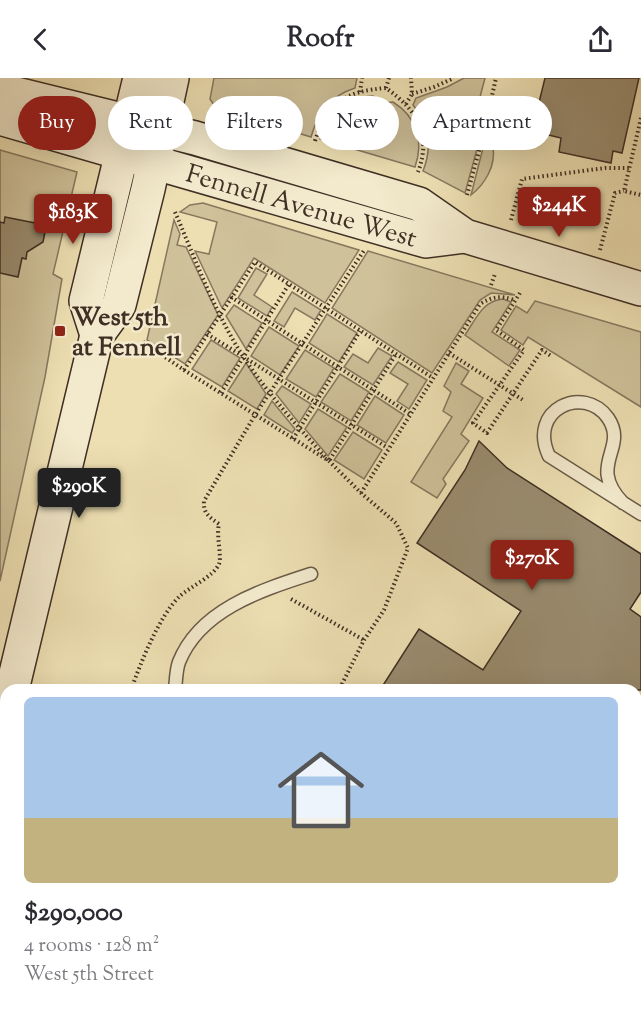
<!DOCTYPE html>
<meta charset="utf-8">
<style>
:root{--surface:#fff;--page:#f2f2f3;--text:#2b2b33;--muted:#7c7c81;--accent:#8f2418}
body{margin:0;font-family:"Sorts Mill Goudy",serif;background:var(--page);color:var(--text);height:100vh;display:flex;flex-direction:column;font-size:22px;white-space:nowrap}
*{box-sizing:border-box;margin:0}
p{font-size:20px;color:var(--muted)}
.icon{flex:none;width:33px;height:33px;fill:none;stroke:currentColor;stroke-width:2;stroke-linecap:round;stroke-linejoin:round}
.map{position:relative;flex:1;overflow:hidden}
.side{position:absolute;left:0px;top:606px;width:642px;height:330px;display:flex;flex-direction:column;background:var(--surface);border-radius:18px 18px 0 0;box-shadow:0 6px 24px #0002}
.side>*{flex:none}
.top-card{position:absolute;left:18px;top:18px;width:606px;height:54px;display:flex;gap:12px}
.price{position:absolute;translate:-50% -51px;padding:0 14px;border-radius:6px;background:var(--accent);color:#fff;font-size:20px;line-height:39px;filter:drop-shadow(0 2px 3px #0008)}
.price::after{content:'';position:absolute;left:50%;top:36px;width:18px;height:14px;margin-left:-9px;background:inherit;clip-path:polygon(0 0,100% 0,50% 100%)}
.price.on{background:#222;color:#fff}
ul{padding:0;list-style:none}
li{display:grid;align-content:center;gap:12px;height:318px;padding:0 24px}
li span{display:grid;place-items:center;height:186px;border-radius:9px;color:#555}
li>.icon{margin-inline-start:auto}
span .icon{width:108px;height:108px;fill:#fffc;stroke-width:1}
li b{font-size:26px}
.pill{padding:0 21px;border-radius:27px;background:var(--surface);box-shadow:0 6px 24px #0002;font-size:21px;line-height:54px}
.pill.on{background:var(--accent);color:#fff}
header{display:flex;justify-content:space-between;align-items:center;height:78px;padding:0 24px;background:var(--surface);font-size:27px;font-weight:800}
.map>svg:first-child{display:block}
.green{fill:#cfc19a;stroke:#87785f;stroke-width:1.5}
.building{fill:#998b6e;stroke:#3f2f24;stroke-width:1.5}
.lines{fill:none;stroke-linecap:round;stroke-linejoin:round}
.lane-casing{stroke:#6a5b48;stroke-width:15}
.secondary-casing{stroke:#3f2f24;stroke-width:36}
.path{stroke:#3f2f24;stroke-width:4;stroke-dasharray:1.5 3;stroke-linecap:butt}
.lane{stroke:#f3eacd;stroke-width:12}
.secondary{stroke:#f3eacd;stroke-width:33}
.poi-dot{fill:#8f2418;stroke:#f3eacd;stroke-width:2}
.labels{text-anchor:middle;stroke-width:5;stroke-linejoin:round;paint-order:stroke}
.street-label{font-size:26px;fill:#3f2f24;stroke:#f3eacd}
.poi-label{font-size:26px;font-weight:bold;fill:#3f2f24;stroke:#f3eacd;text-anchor:start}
</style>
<header><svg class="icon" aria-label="back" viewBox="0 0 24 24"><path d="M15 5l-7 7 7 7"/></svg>Roofr<svg class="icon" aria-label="share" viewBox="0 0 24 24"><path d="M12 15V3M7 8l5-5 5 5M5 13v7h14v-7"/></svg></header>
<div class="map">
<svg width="641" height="936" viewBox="0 0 641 936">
<rect width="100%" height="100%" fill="#eddfb2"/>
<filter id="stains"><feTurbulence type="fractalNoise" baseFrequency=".00333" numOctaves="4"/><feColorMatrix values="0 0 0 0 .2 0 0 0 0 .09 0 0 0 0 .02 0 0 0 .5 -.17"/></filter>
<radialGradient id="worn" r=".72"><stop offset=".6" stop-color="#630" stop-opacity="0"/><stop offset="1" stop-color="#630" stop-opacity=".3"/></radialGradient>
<g class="green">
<path d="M214 0H357L355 10C330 18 318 35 311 59L216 30 210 21Z"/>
<path d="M464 0H485L469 61 479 64 465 115 423 93C433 68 429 47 413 27L416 20 447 9Z"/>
<path d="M373 18 382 25 393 24C417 39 424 63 415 89L320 61C328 34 344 19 373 18Z"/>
<path d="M484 66 493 69C496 88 485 106 471 117Z"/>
<path d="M0 72 77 94 53 196 62 201 45 299 0 503Z"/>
<path d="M203 125 359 172 325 225 254 180 222 230 195 173 209 176 217 144 180 134 190 127Z"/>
<path d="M174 142 180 156 177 167 186 169 218 237 185 286 147 262Z"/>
<path d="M368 173 515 217 491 215 480 222 432 295 332 230Z"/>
<path d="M256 190 267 196 254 217 272 229 267 238 238 220Z"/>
<path d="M292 214 321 232 315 242 295 230 284 249 274 243Z"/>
<path d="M503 221 511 224 492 254 520 272 509 288 465 257C476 241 482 223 503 221Z"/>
<path d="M535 223 641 254V329L528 259 523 267 501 252 516 228 527 235Z"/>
<path d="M234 227 262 245 246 271 226 238Z"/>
<path d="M327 236 357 255 339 284 309 265Z"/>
<path d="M269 249 299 268 280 297 251 278Z"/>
<path d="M211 262 240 280 222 309 192 291Z"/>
<path d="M378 270 392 278 373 307 344 289 353 276 368 285Z"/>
<path d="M305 272 334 290 316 319 286 301Z"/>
<path d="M398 284 427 302 409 331 397 323 408 306 390 295Z"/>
<path d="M246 285 266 316 257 331 228 313Z"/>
<path d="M456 285 469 293 461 306 483 320 461 356 469 363 443 401 446 406 437 420 411 404 452 339 443 333 451 314 444 308Z"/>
<path d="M340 296 369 314 351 343 321 324Z"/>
<path d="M282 308 311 326 299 345 276 316Z"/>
<path d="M375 318 404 337 386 365 357 347Z"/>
<path d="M272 323 295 351 292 355 264 337Z"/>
<path d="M318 331 347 349 328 378 305 351Z"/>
<path d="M353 354 382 372 364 401 334 382Z"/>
</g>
<g class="building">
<path d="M545 0H639L622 75 613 73 611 85 559 74 561 60 532 53Z"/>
<path d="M5 139 40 146 45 154 43 164 27 174 26 181 22 180 18 199 0 195V144L4 145Z"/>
<path d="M479 363 507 390 641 476V514L630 531 641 539V612H380L419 551 483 592 521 533 417 465 465 392Z"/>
</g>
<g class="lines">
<defs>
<g id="lane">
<path d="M623 425C586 386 629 371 608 340 584 306 527 331 549 378L641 436"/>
<path d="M175 612C176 603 176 592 179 584 200 531 262 512 311 496"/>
<path d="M162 936 163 930"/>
</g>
<g id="secondary">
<path d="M0 12 195 60 419 126 465 158 641 211"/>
<path id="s1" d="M0 40 426 163 465 158"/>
<path d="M97 257 86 223 140 0"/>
<path d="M12 612 97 257 119 227 148 111 172 0"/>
<path d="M0 660 6 635"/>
</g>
</defs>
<use href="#lane" class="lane-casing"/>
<use href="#secondary" class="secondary-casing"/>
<g class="path">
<path d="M386 10 389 0"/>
<path d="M360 14 362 0"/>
<path d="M412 16 434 9 454 0"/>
<path d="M406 26 412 16 411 0"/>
<path d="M641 40 624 113 641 117"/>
<path d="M315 63C327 24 347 13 386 10 417 32 432 56 418 94"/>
<path d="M467 117 482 62 496 0"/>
<path d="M175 134C196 183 215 235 244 280 269 317 299 350 329 383L396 276"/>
<path d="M511 142 522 101 605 90H629"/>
<path d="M600 172 615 115 624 113"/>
<path d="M491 207 495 196"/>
<path d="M520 215 496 252 524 272 473 345 487 355 542 272 551 278"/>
<path d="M231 219 410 336"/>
<path d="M207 256 241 277"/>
<path d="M143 264 184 292 329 383 361 415 396 445 408 470 384 532 364 562 339 612"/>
<path d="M449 275 523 322"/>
<path d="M247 281 388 370"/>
<path d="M184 292 255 184 433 300"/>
<path d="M221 315 289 206"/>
<path d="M293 361 360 253"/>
<path d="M361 415 480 226C492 219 500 217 514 222"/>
<path d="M291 521 364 562"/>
<path d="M88 608 103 612"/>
<path d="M131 612C141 584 159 538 180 518 190 509 214 498 219 486 222 478 216 458 219 446 209 439 203 435 204 423L255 337 365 171"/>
<path d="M601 930 611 936"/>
<path d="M392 936 394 930"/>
</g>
<use href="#lane" class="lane"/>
<use href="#secondary" class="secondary"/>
</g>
<rect class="poi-dot" x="54" y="247" width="12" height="12" rx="3"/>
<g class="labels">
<g class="street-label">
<text dy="9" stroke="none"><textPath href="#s1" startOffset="314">Fennell Avenue West</textPath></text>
</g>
<g class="poi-label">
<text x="72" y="247">West 5th<tspan x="72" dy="30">at Fennell</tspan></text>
</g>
</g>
<rect width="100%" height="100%" filter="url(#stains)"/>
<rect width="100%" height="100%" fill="url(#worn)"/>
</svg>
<b class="price" style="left:559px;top:160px">$244K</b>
<b class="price" style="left:73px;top:167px">$183K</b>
<b class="price on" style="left:79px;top:441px">$290K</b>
<b class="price" style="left:532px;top:513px">$270K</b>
<div class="top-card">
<a class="pill on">Buy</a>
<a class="pill">Rent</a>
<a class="pill">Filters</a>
<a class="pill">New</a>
<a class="pill">Apartment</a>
</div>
<section class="side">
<ul>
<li><span style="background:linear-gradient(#a9c7e8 65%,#c2b280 0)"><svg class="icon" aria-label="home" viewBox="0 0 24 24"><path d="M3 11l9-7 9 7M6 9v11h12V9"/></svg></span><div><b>$290,000</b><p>4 rooms · 128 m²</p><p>West 5th Street</p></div></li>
</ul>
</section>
</div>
